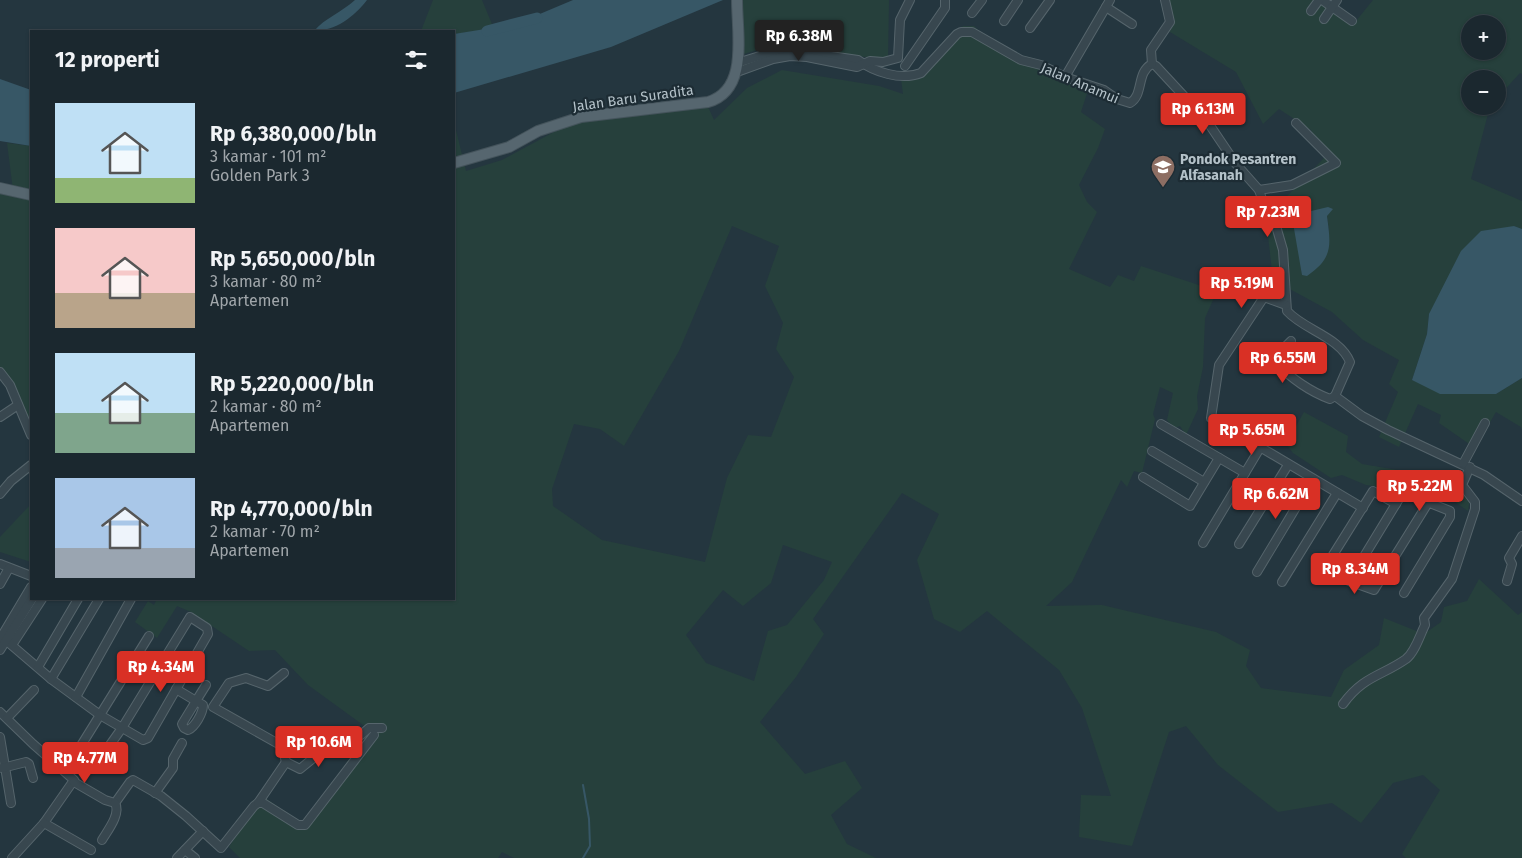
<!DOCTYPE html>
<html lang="id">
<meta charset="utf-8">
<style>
:root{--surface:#1b282f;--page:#243037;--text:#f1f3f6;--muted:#a0a6aa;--line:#39444b;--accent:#d93025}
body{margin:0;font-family:"Fira Sans",sans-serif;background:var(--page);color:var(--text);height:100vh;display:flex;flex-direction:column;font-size:19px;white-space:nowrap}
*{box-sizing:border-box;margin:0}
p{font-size:16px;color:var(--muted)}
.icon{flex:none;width:28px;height:28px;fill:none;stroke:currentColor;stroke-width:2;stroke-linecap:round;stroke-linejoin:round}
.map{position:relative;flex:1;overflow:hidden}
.side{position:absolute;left:30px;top:30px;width:425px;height:570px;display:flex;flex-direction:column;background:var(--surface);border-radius:0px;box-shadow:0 1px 4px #0004,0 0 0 1px var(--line)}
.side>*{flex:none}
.tools{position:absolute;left:1461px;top:15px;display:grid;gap:10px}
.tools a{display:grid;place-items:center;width:45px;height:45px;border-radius:50%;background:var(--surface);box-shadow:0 1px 4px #0004,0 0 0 1px var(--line);font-size:25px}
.price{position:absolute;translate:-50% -42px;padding:0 11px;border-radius:5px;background:var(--accent);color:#fff;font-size:16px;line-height:32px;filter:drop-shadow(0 1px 2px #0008)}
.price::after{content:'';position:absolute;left:50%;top:30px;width:15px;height:11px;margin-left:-8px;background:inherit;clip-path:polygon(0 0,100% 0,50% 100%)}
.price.active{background:#222;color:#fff}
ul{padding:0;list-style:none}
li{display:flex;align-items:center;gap:15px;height:125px;padding:0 25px}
li span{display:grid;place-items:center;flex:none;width:140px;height:100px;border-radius:0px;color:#555}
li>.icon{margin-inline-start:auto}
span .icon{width:60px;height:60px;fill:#fffc;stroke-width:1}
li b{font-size:21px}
h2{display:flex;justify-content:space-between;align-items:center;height:60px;padding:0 25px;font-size:21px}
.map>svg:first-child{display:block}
.green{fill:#26403c;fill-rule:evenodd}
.water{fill:#375766}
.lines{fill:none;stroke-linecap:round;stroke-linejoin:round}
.stream{stroke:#375766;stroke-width:2}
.river{stroke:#375766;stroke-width:11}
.minor-casing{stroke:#56656c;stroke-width:10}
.major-casing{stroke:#44535b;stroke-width:12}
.minor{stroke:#38474f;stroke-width:8}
.major{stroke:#56666f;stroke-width:10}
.labels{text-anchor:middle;stroke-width:4.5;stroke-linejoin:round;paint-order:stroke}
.street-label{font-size:14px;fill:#b4c2c9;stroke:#1d2c34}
.poi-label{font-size:14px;font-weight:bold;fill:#b4c2c9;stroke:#1d2c34;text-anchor:start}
</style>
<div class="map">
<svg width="1522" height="858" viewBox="0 0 1522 858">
<rect width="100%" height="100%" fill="#24363f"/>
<g class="green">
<path d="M433 0H482L494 29 454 34V31H421Z"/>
<path d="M738 0H889L888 57C850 59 814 48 776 49L773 45 741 55Z"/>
<path d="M1166 0H1326L1356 21 1373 0H1522V74L1520 73 1498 97V79H1470V106H1490L1471 179 1522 201V229L1514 226 1429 314 1427 334 1412 380 1496 394 1522 378V430L1521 427 1496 412 1475 448 1439 423 1441 415 1418 404 1399 447 1379 437 1398 392 1389 384 1399 360 1363 340 1332 312 1273 280 1266 218 1324 158 1311 130 1279 109 1263 124 1236 72 1165 29 1173 18ZM1470 24H1498V51H1470ZM1298 210 1327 216 1329 230 1302 275Z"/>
<path d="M963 26H974L999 50 1022 62 1089 87 1081 112 1105 129 1098 148 1079 185 1087 202 1097 212 1069 269 1110 287 1118 275 1134 281 1141 266 1217 291 1205 318 1203 367 1197 396 1198 409 1186 435 1180 426 1174 428 1167 420 1173 393 1160 387 1153 414 1155 419 1142 473 1134 471 1127 487 1121 480 1072 582 1046 606 1102 605 1216 632 1250 650 1246 666 1261 688 1331 697 1344 670 1379 645 1384 618 1424 634 1441 622 1444 607 1467 601 1479 579 1518 615 1522 612V858H1406L1402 854 1440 790 1423 775 1393 783 1361 823 1332 803 1278 812 1218 765 1186 726 1169 732 1132 846 1079 837 1081 795 1111 796 1082 708 1059 670 987 611 960 632 934 619 917 560 939 514 902 493 813 619 824 634 796 677 760 722 805 774 845 761 862 788 831 815 847 844 876 858H514L502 852 498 858H240L229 847 262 796 303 823 370 730 308 685 275 650 249 651 191 612 177 606 157 638 135 622 148 601 154 605 157 599H454V122L466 171 502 160 591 112 705 100 714 120 747 88 782 70 879 86 903 94 901 79 916 76ZM732 226 779 246 765 286 783 323 776 349 794 377 771 437 748 435 727 478 705 562 602 540 553 506 552 489 574 424 600 429 624 446 679 351ZM783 545 832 562 824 580 787 625 768 631 754 681 706 663 686 635 723 590 743 606 771 583Z"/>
<path d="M7 143 31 146V439L4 379 0 375V188L13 190Z"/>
<path d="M1304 412 1348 436 1346 452 1362 464 1433 476 1455 485 1470 499 1468 511 1445 495 1366 485 1342 475 1331 478 1293 453 1286 444Z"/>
<path d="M31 504V562L0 552V537Z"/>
</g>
<g class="water">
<path d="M355 0H367C354 17 335 31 314 31 325 18 342 12 355 0Z"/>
<path d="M573 0H723L611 47 454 93V34L516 24Z"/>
<path d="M0 79 31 90V146L0 141Z"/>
<path d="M1328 207 1333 209 1327 216C1331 246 1333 258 1307 276L1302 275 1292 217 1297 210 1307 212Z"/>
<path d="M1514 226 1522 229V378L1496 394H1440L1412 380 1427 334 1429 314 1461 251 1481 231Z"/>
</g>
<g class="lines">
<path class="stream" d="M583 858 590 846 589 819 583 785"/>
<path class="river" d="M487 31 537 18"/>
<defs>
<g id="minor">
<path d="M1322 0 1352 21"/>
<path d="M1106 7 1132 24"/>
<path d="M1311 11 1319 0"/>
<path d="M972 13 982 0"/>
<path d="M1324 19 1337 0"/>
<path d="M1004 21 1018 0"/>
<path d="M1030 28 1050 0"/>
<path d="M737 63 779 50H789L858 60C874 72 901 81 921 73L957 34 961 32H972L1021 60 1041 65 1065 77 1104 90 1117 99 1130 103C1144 95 1136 72 1152 64"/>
<path d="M1152 64 1156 66 1207 121 1236 164 1259 190 1264 205 1276 226 1283 250 1287 311C1304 330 1340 337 1350 362L1335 396 1362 416 1388 430 1484 475 1522 501"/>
<path d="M1152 64 1151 50 1170 22 1165 0"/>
<path d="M905 66 945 8V0"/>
<path d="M737 72 773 59 790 56 807 57 857 67 870 61 883 62 898 58 900 20 910 0"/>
<path d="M1065 77 1110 0"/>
<path d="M1259 190 1292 185 1336 163 1296 123"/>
<path d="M1286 305 1264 297 1219 365 1211 418 1363 508"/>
<path d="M1291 341 1276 356 1277 363C1290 378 1311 392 1330 399L1335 396"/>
<path d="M0 372 10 385 31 435"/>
<path d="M0 417 18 405"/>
<path d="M1161 424 1245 473"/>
<path d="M1152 451 1204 482"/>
<path d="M1463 464 1485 423"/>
<path d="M1143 477 1190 506 1219 458"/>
<path d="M0 494 11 481 31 465"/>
<path d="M1203 543 1260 448"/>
<path d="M1239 544 1288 465"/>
<path d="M1328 563 1373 491 1396 504"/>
<path d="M0 564 31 576"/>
<path d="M1257 572 1313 479"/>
<path d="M1507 581 1512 564 1509 558 1522 536"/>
<path d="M1282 582 1337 493"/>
<path d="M0 584 9 568"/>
<path d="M1404 593 1450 517V511L1412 496 1402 494 1349 581 1374 590 1428 503"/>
<path d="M0 639 31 587"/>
<path d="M9 643 51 679 100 715 149 636"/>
<path d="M12 645 42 599"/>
<path d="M0 650 32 599"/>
<path d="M38 667 78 599"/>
<path d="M284 673 268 686 246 678 229 683 213 707 282 746 286 762"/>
<path d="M51 679 99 599"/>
<path d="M176 689 196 701 182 724 184 728 188 730C195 727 203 713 203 705L196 701 206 685"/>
<path d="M76 697 131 599"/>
<path d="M1343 704C1363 676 1382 676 1406 659 1415 652 1420 635 1425 625L1424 618 1452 579 1475 509V502L1462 485 1470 467"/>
<path d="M0 712 33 744 74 780 44 823 12 858"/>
<path d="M7 718 34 690"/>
<path d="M0 737 11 803"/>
<path d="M77 752 100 715 143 740 148 738 208 634 207 628 190 617 122 728 95 766"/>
<path d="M2 768 26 762 29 764 33 778"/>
<path d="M74 782 105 800 115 803 130 782 133 780 161 796 186 816 221 848 254 806 258 803 286 762 300 769 345 732 361 735 369 728H382"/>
<path d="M155 793 173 768V759L182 743"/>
<path d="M258 803H263L298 825H305L374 735"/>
<path d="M44 823 91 850"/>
<path d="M102 840C108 830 121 814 115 803"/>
<path d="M185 850 195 858"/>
<path d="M177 858 203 831"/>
</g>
<g id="major">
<path d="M454 163 509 147 538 131 581 117 708 102C749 90 737 34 737 0"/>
<path d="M0 188 31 195"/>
</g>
</defs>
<use href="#minor" class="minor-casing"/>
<use href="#major" class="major-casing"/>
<use href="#minor" class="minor"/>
<use href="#major" class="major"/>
</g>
<defs>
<symbol id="school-pin" viewBox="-11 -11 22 30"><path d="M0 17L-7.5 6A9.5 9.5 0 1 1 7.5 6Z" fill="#8d6e63" stroke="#1d2c34"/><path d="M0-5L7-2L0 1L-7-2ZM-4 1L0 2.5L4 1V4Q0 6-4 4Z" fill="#fff"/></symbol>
</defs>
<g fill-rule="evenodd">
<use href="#school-pin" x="1149" y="153" width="28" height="38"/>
</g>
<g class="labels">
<g class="street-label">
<text transform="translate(1080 83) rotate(23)" y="5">Jalan Anamui</text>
<text transform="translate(633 98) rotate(-8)" y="5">Jalan Baru Suradita</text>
</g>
<g class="poi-label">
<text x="1180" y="164">Pondok Pesantren<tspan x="1180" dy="16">Alfasanah</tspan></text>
</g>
</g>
</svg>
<div class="tools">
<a>+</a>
<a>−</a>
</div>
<b class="price active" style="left:799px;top:62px">Rp 6.38M</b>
<b class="price" style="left:1203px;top:135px">Rp 6.13M</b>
<b class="price" style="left:1268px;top:238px">Rp 7.23M</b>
<b class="price" style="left:1242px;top:309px">Rp 5.19M</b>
<b class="price" style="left:1283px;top:384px">Rp 6.55M</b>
<b class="price" style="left:1252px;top:456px">Rp 5.65M</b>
<b class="price" style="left:1420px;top:512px">Rp 5.22M</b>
<b class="price" style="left:1276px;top:520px">Rp 6.62M</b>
<b class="price" style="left:1355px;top:595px">Rp 8.34M</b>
<b class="price" style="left:161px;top:693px">Rp 4.34M</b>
<b class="price" style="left:319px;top:768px">Rp 10.6M</b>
<b class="price" style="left:85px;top:784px">Rp 4.77M</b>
<section class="side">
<h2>12 properti<svg class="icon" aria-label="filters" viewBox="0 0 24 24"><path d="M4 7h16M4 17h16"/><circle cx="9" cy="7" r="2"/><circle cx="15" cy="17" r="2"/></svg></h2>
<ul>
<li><span style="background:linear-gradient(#bfe0f5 75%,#8fb573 0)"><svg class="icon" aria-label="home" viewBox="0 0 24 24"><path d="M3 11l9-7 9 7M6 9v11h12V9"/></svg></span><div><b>Rp 6,380,000/bln</b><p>3 kamar · 101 m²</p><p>Golden Park 3</p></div></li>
<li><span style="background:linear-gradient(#f6c9c9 65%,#b9a48a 0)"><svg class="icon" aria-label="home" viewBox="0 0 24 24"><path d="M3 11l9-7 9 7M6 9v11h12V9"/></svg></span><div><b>Rp 5,650,000/bln</b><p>3 kamar · 80 m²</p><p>Apartemen</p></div></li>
<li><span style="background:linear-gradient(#bfe0f5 60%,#7fa58c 0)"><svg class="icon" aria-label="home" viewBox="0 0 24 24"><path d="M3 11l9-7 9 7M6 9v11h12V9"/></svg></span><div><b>Rp 5,220,000/bln</b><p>2 kamar · 80 m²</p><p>Apartemen</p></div></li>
<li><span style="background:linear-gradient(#a9c7e8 70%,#9aa5b1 0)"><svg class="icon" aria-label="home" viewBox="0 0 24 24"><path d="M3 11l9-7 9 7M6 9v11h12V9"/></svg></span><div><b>Rp 4,770,000/bln</b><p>2 kamar · 70 m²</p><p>Apartemen</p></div></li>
</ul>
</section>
</div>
